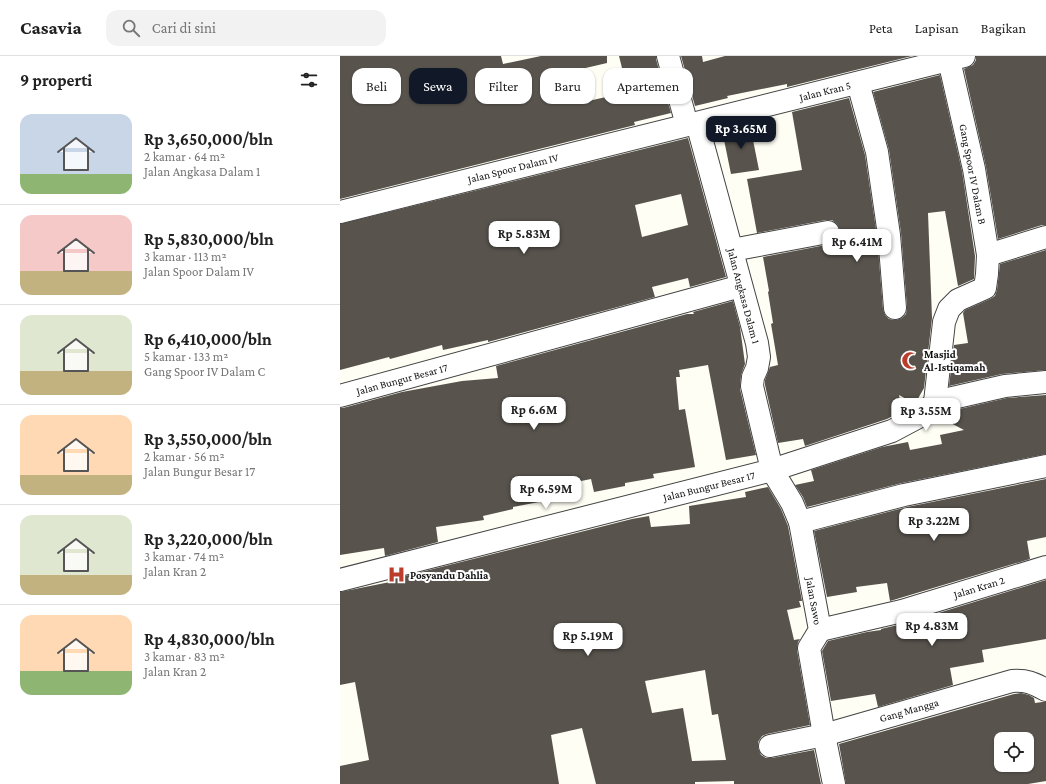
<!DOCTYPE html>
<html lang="id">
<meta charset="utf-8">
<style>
:root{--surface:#fff;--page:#f2f2f2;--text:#222;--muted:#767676;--line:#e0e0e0;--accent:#111827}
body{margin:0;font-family:"Crimson Pro",serif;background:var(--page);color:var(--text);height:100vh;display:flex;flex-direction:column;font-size:15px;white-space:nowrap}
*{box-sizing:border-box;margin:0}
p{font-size:13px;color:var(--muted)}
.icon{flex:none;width:22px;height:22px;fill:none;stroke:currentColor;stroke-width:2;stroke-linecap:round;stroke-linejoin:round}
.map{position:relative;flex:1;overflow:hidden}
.sheet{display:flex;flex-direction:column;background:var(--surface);width:340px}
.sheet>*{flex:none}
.guide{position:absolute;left:12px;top:12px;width:380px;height:36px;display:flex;gap:8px}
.controls{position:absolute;left:654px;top:676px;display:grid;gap:8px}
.controls a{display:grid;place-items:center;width:40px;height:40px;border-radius:8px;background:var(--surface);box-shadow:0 1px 3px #0004;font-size:20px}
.price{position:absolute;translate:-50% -34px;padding:0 9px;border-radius:8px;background:#fff;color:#222;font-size:13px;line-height:26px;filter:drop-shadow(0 1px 2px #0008)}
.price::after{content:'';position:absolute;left:50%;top:24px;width:12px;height:9px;margin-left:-6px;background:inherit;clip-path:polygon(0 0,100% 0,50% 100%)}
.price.selected{background:var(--accent);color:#fff}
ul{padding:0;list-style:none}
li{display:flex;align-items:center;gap:12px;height:100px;padding:0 20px}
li+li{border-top:1px solid var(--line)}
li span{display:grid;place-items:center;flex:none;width:112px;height:80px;border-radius:12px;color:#555}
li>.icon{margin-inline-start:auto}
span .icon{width:48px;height:48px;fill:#fffc;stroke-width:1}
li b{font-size:17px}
h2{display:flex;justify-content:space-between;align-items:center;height:48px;padding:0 20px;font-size:17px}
.tag{padding:0 14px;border-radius:12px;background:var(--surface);box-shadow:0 1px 3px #0004;font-size:14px;line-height:36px}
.tag.selected{background:var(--accent);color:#fff}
header{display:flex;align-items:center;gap:24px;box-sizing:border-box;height:56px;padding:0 20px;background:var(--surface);border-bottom:1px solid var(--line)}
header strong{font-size:19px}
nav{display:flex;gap:22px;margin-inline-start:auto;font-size:14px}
.search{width:280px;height:36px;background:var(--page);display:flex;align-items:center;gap:10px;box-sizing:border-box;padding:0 14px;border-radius:12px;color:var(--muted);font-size:15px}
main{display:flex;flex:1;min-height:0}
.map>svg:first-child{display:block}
.building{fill:#58534d;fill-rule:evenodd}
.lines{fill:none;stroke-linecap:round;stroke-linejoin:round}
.minor-casing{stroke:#434343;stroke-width:24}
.minor{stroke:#fff;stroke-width:22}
.labels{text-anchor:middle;stroke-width:4;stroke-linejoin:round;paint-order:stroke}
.street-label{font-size:11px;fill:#101010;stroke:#fff}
.poi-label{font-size:11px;font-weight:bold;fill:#101010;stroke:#fff;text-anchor:start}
</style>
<header>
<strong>Casavia</strong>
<div class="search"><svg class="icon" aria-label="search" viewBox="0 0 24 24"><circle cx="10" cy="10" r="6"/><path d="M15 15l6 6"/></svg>Cari di sini</div>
<nav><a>Peta</a><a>Lapisan</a><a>Bagikan</a></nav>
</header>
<main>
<section class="sheet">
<h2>9 properti<svg class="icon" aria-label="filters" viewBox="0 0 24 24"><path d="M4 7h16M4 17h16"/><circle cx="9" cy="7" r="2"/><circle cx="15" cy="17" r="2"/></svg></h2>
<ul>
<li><span style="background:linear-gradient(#c9d6e8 75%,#8fb573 0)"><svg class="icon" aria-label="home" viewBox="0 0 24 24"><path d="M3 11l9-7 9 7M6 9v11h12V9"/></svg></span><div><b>Rp 3,650,000/bln</b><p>2 kamar · 64 m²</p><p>Jalan Angkasa Dalam 1</p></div></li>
<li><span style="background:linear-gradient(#f6c9c9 70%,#c2b280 0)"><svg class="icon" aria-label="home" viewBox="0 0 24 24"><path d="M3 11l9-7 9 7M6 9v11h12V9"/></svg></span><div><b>Rp 5,830,000/bln</b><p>3 kamar · 113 m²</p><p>Jalan Spoor Dalam IV</p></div></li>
<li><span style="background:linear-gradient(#dfe7d0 70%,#c2b280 0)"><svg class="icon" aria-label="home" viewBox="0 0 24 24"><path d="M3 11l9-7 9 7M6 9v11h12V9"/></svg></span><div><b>Rp 6,410,000/bln</b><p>5 kamar · 133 m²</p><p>Gang Spoor IV Dalam C</p></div></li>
<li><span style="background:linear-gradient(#ffd9b3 75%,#c2b280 0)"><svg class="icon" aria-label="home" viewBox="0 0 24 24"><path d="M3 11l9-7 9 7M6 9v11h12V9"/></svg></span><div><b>Rp 3,550,000/bln</b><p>2 kamar · 56 m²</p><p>Jalan Bungur Besar 17</p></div></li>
<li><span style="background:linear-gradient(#dfe7d0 75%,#c2b280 0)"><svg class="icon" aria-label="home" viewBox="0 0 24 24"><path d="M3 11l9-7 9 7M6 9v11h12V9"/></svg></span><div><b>Rp 3,220,000/bln</b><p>3 kamar · 74 m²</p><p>Jalan Kran 2</p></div></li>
<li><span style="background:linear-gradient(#ffd9b3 70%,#8fb573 0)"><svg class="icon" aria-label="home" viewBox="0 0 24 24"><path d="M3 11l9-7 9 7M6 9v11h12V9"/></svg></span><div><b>Rp 4,830,000/bln</b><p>3 kamar · 83 m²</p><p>Jalan Kran 2</p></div></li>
</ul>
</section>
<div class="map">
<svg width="706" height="728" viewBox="0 0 706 728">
<rect width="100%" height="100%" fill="#fefef4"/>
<g class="building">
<path d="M0 0H161L163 8 201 0H267V7L237 14 244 46 288 36 279 0H316V3L331 57 294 66 295 69 0 143Z"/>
<path d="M341 0H362L363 6 385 0H572L447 31V28L387 40 388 42 355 50Z"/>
<path d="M636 0H706V169H702L658 183 646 111 624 13 633 9 636 4Z"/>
<path d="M600 19 622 115 635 200 634 223 618 230 605 155 588 157 592 262 584 332 575 348 559 339 562 355 547 363 465 390 463 383 438 387 425 329V324L430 311 438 309 431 268 433 267 428 236 429 235 423 201 491 188 496 185 500 180V174L497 168 492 164H486L417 177 407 123 462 114 452 56 509 42 525 99 537 180 543 253 545 259 549 263 556 264 562 262 566 258 567 251 561 177 549 94 533 36Z"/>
<path d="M410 69 419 114 391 118 382 74Z"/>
<path d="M348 82 386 221 350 231 348 222 312 231 315 241 148 286V284L103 294 102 289 50 303 49 301 0 314V168ZM341 138 348 169 302 181 295 149Z"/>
<path d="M706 194V314L662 318 609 330 614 289 628 287 623 257 625 254 650 243 655 240 657 234 660 208Z"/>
<path d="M393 245 400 271 405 308 401 319 400 333 416 399 386 404 368 309 339 314 340 321H336L339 354 345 353 355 411 313 418 314 422 285 427V430L254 436 251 423 202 433 204 445 173 451V453L143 460 144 464 96 471 98 486 45 500 44 492 0 499V352H3L62 336 122 325 158 322 156 310 347 258H354L353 256Z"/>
<path d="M706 339V398L562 427 467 451 463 441 455 429 474 425 471 414 542 391 568 386 570 394 602 388 600 379 624 374 599 361 602 357 667 342Z"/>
<path d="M706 423V481L687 485 690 503 550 545 547 527 516 531 517 536 487 541 474 475 567 451Z"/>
<path d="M428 431 441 453 448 470 462 545H459L461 551 447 554 454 584 460 583 458 586 457 594 470 669 427 678 422 680 418 686V692L421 699 426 702H432L474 694 481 728H394V725L355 726V728H256L242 672 211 679 219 728H0V710L29 704 15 626 0 629V536L50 526 49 524 292 463 309 460 311 471 350 468 349 450 406 441 405 436ZM365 614 372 659 378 658 386 704 352 705 343 652 312 657 305 625Z"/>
<path d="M706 524V583L642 594 644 606 610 612 613 629 538 651 535 638 491 645 482 595 488 585 527 576 541 574V573L566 567Z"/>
<path d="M674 638 681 637 689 639 694 642 695 647 702 646H706V725L688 728H506L499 688ZM661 683H687V709H661Z"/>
</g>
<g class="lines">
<defs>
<g id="minor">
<path d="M328 0 347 69"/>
<path d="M518 27 537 96 549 179 555 252"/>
<path d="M357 67 417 287 419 301 417 312 413 321 412 330 432 414 452 447 460 466 480 574 469 592 484 679 494 728"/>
<path d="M0 156 624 0"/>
<path d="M392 194 488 176"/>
<path d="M648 199 706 181"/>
<path d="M0 340 401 230"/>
<path d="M595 346 665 330 706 326"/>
<path d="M460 466 564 439 706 410"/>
<path d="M0 524 432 414 552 375 584 358 595 346 604 266 609 253 618 244 645 232 647 218 648 199 634 113 609 4"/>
<path d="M480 574 562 555 706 511"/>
<path d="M430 690 484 679 672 625C687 624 693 627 706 634"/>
</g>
</defs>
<use href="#minor" class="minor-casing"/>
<use href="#minor" class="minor"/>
</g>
<defs>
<symbol id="mosque-bare" viewBox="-9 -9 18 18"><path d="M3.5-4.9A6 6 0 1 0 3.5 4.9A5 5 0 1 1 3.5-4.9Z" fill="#bb3e2d" stroke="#fff" stroke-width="2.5" paint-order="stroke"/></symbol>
<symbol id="hospital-bare" viewBox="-9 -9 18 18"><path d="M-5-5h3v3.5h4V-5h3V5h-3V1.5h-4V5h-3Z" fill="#bb3e2d" stroke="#fff" stroke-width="2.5" paint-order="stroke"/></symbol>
</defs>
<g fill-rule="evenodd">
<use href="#mosque-bare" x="558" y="292" width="25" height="25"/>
<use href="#hospital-bare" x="44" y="506" width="25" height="25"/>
</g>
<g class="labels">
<g class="street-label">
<text transform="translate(485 35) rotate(-14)" y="4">Jalan Kran 5</text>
<text transform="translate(173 112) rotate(-14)" y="4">Jalan Spoor Dalam IV</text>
<text transform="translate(633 118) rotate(79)" y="4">Gang Spoor IV Dalam B</text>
<text transform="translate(404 240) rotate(75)" y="4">Jalan Angkasa Dalam 1</text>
<text transform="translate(62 323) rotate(-15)" y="4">Jalan Bungur Besar 17</text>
<text transform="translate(369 430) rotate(-14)" y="4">Jalan Bungur Besar 17</text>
<text transform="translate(639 531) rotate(-17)" y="4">Jalan Kran 2</text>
<text transform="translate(474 545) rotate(80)" y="4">Jalan Sawo</text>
<text transform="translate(569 654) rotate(-16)" y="4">Gang Mangga</text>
</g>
<g class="poi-label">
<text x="584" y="302">Masjid<tspan x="584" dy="13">Al-Istiqamah</tspan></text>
<text x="70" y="523">Posyandu Dahlia</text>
</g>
</g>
</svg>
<div class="controls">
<a><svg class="icon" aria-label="locate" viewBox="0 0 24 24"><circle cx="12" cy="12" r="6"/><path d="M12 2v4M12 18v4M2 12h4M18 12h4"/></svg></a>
</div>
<b class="price selected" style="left:401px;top:94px">Rp 3.65M</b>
<b class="price" style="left:184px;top:199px">Rp 5.83M</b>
<b class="price" style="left:517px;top:207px">Rp 6.41M</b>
<b class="price" style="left:194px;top:375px">Rp 6.6M</b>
<b class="price" style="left:586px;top:376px">Rp 3.55M</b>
<b class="price" style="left:206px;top:454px">Rp 6.59M</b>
<b class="price" style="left:594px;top:486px">Rp 3.22M</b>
<b class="price" style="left:592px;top:591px">Rp 4.83M</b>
<b class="price" style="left:248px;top:601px">Rp 5.19M</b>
<div class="guide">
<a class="tag">Beli</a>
<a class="tag selected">Sewa</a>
<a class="tag">Filter</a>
<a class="tag">Baru</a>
<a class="tag">Apartemen</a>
</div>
</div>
</main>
